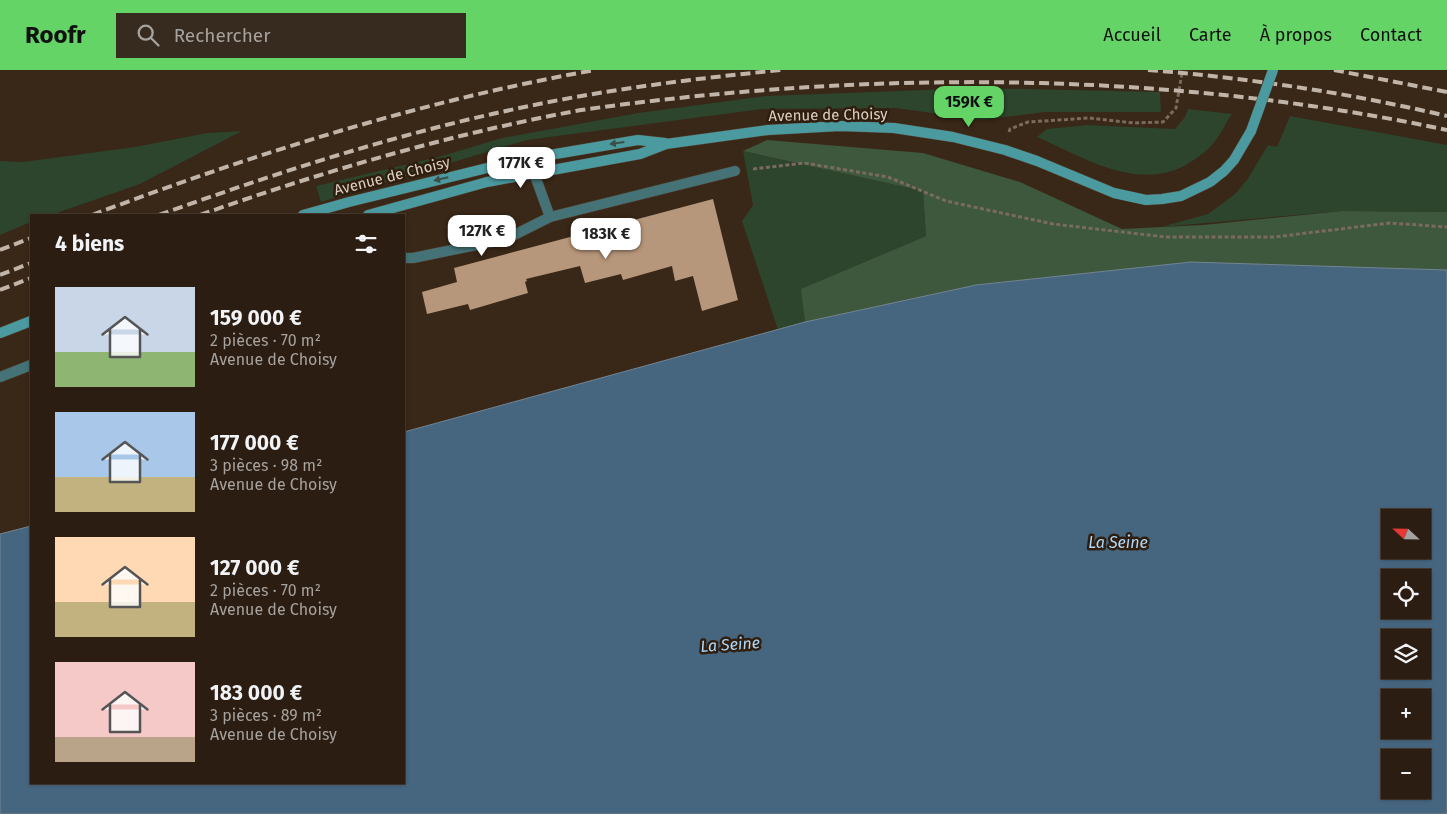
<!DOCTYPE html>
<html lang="fr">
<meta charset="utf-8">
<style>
:root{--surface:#2b1d11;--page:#372a1f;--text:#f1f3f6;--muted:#a6a29f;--line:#473b31;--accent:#65d467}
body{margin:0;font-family:"Fira Sans",sans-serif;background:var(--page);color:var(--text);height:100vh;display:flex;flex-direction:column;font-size:19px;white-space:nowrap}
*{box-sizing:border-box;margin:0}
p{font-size:16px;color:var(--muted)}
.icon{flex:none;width:28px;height:28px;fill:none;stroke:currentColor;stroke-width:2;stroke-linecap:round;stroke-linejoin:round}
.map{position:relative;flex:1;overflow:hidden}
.drawer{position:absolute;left:30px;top:144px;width:375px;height:570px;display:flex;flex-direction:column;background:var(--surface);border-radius:0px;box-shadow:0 1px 4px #0004,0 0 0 1px var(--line)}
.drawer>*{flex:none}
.needle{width:32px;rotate:292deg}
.tools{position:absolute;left:1381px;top:439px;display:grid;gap:10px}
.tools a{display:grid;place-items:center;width:50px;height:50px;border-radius:0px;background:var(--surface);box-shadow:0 1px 4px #0004,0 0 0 1px var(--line);font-size:25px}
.price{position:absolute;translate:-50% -42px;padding:0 11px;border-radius:10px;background:#fff;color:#222;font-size:16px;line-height:32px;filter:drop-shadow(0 1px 2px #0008)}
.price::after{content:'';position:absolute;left:50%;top:30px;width:15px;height:11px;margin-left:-8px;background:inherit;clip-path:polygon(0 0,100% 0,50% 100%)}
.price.current{background:var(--accent);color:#111}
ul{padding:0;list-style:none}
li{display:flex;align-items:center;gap:15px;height:125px;padding:0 25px}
li span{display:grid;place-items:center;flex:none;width:140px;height:100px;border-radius:0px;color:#555}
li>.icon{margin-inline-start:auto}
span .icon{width:60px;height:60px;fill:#fffc;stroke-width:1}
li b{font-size:21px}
h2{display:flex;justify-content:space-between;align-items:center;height:60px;padding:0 25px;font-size:21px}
header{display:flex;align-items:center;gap:30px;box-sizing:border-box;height:70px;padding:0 25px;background:var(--accent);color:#111}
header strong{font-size:24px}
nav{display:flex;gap:28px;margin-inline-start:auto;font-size:18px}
.search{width:350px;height:45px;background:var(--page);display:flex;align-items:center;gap:12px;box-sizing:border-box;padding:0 18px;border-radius:0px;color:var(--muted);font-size:19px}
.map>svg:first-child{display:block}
.green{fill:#2d442d}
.forest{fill:#3d583d}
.water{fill:#46657e;stroke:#738593;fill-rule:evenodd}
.building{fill:#b7977b}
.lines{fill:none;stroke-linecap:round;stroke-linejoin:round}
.service-casing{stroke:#534233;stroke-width:11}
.minor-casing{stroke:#534233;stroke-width:11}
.secondary-casing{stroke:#534233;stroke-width:11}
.path{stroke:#7b6b5e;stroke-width:3;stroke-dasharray:4 2.5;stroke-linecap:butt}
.service{stroke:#447276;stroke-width:10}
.minor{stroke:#447276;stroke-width:10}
.secondary{stroke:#4b9aa0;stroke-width:10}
.rail{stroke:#c1b4a9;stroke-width:4;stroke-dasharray:10 5;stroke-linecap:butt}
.secondary-bridge-casing{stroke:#534233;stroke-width:11;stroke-linecap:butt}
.secondary-bridge{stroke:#4b9aa0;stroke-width:10}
.oneway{fill:#3a4f48}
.labels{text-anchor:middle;stroke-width:5;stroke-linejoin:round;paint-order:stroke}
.street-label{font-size:15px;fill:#dbcfc5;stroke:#2f1d0d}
.water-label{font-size:16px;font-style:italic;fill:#aed9fd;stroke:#2f1d0d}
</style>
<header>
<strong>Roofr</strong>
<div class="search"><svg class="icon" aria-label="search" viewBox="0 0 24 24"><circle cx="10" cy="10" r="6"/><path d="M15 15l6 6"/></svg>Rechercher</div>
<nav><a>Accueil</a><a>Carte</a><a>À propos</a><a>Contact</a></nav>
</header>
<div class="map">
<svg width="1447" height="744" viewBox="0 0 1447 744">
<rect width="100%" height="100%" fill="#392717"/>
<g class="green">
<path d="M978 18 1160 22 1161 42H1045L981 50 896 38 762 39 527 70 321 132 316 116 442 86 502 68 638 43 766 26Z"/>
<path d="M1188 39 1232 44C1226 52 1222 62 1216 70 1208 81 1197 88 1186 95 1136 122 1083 87 1037 67L1047 59 1088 55 1175 59 1185 47Z"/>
<path d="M1290 46 1447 75V142L1342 141 1161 157 1208 144 1235 124 1247 110 1268 75 1277 77Z"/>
<path d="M242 61 140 114 51 145H31V152L0 165V91L23 92 135 77 207 63Z"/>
<path d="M743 81 923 121 926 166 802 219 805 252 778 260 742 151 753 135Z"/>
</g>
<path class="forest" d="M767 70 923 83 1020 112 1122 159 1203 155 1342 141 1447 142V200L1190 192 976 215 805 252 801 219 926 166 923 121 743 81Z"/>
<path class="water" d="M1191 192 1447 200V744H0V464L31 456V712H404V362L805 252 976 215ZM1390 448H1422V480H1390ZM1390 508H1422V540H1390ZM1390 568H1422V600H1390ZM1390 628H1422V660H1390ZM1390 688H1422V720H1390Z"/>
<path class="building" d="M713 129 738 230 702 241 693 206 675 211 672 196 623 210 621 204 585 213 580 196 526 209 527 211 525 212 528 223 470 240 468 234 427 244 422 222 457 212 454 198Z"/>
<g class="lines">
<defs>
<path id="service" d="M0 307 31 295"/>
<g id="minor">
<path d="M531 88 534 103 550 147"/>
<path d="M404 188H413L506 169 550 147 735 101"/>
</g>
<g id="secondary">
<path d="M303 145 349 132 520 90 638 70 665 73"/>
<path d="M368 145 487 112 640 84 666 74 768 60 840 56 894 58 953 67 1005 80 1037 91 1114 123 1146 130 1162 129 1181 126 1210 112 1224 101 1234 90 1251 61"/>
<path d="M0 263 31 251"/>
</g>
</defs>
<use href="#service" class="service-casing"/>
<use href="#minor" class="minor-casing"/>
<use href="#secondary" class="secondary-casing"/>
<g class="path">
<path d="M1009 62 1010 59 1028 52 1089 48 1134 53 1163 52 1176 38 1182 3"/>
<path d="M753 99 804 93 888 107 946 131 1053 154 1165 167H1274L1390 153 1447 157"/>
</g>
<use href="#service" class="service"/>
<use href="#minor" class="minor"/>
<use href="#secondary" class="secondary"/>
<g class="rail">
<path d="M1148 0C1249 8 1349 23 1447 46"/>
<path d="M1334 0 1447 22"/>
<path d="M92 145C257 83 421 31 595 0"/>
<path d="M159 145C276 103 393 65 515 39 602 20 691 9 781 0"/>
<path d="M200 145C324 101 451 64 581 40 868 0 1163 0 1447 60"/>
<path d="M0 180 31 168"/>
<path d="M0 205 31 193"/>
<path d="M0 220 31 208"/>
</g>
<defs>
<path id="secondary-bridge" d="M1251 61 1273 0"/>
</defs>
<use href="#secondary-bridge" class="secondary-bridge-casing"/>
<use href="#secondary-bridge" class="secondary-bridge"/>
</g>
<defs><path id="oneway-solid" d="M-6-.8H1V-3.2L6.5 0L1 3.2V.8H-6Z" transform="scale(1.25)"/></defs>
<g class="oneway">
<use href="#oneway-solid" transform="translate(617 73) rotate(172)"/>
<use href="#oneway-solid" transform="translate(441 109) rotate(167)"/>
</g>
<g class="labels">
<g class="street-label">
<text transform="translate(828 45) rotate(-1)" y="5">Avenue de Choisy</text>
<text transform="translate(392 106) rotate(-14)" y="5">Avenue de Choisy</text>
</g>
<g class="water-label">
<text x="1118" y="478">La Seine</text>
<text transform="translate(730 574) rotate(-4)" y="6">La Seine</text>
</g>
</g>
</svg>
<div class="tools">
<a><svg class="needle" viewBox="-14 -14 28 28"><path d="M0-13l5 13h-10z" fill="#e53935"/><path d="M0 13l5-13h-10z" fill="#a6a29f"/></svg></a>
<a><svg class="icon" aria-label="locate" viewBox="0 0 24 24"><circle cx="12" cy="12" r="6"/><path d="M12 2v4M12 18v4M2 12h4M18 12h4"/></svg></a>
<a><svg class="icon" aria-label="layers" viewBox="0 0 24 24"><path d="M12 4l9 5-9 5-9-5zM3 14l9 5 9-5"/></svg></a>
<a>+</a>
<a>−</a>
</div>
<b class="price current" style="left:969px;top:58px">159K €</b>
<b class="price" style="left:521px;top:119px">177K €</b>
<b class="price" style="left:482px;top:187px">127K €</b>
<b class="price" style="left:606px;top:190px">183K €</b>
<section class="drawer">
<h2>4 biens<svg class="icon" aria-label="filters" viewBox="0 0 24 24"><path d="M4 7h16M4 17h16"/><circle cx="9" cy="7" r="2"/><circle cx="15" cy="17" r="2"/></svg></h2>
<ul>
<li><span style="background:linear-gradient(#c9d6e8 65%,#8fb573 0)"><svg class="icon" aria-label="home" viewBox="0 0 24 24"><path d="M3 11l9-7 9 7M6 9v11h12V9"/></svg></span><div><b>159 000 €</b><p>2 pièces · 70 m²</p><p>Avenue de Choisy</p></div></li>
<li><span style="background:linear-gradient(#a9c7e8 65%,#c2b280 0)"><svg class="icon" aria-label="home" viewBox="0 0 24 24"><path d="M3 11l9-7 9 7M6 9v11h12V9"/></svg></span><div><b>177 000 €</b><p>3 pièces · 98 m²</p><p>Avenue de Choisy</p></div></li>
<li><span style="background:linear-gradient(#ffd9b3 65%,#c2b280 0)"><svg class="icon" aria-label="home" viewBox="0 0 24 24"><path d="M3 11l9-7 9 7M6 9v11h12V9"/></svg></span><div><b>127 000 €</b><p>2 pièces · 70 m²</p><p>Avenue de Choisy</p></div></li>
<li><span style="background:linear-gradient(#f6c9c9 75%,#b9a48a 0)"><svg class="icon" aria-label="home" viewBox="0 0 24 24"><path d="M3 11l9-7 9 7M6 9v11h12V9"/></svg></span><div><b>183 000 €</b><p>3 pièces · 89 m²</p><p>Avenue de Choisy</p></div></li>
</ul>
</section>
</div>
